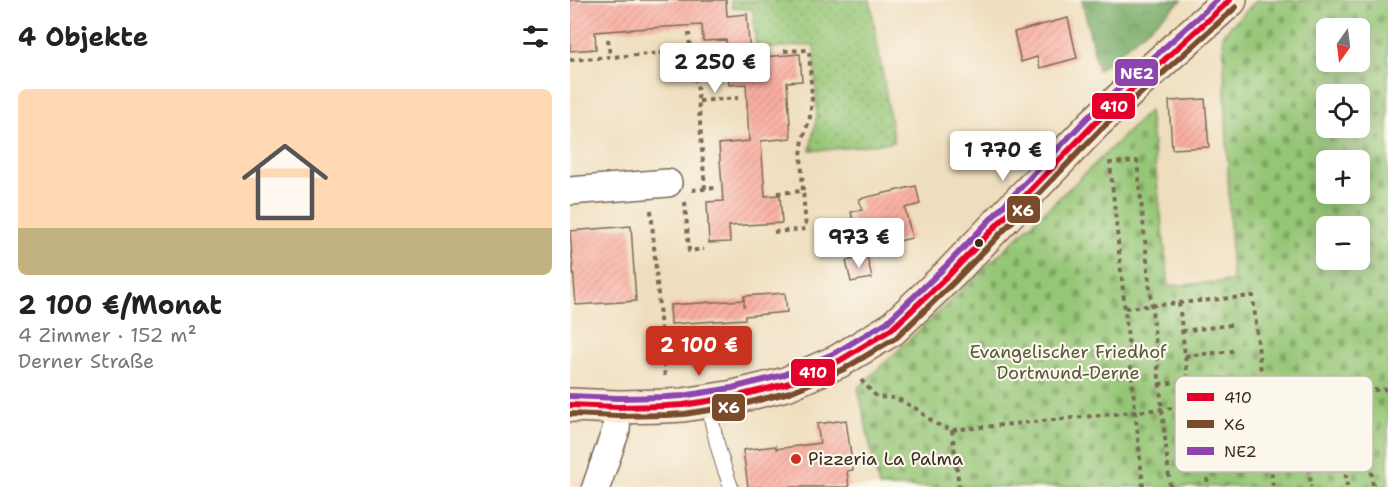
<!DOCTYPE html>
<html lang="de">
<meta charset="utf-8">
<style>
:root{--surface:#fff;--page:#f6f6f6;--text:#222;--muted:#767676;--accent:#c8321e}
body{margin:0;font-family:"Shantell Sans",sans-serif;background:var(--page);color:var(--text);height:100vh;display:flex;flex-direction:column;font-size:22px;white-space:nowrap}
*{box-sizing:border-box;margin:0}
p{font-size:20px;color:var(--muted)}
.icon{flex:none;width:33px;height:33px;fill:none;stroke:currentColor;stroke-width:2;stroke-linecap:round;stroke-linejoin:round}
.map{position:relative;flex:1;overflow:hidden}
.sheet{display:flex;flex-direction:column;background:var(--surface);width:570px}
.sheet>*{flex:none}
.needle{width:39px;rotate:194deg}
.buttons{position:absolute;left:746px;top:18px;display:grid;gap:12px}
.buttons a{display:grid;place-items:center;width:54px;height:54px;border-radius:9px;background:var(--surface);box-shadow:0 3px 15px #0003;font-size:30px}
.price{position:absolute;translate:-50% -51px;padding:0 14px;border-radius:6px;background:#fff;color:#222;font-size:20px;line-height:39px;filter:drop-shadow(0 2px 3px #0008)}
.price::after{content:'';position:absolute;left:50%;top:36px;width:18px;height:14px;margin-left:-9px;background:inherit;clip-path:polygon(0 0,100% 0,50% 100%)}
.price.selected{background:var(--accent);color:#fff}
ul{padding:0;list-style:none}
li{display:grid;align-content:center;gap:12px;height:318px;padding:0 18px}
li span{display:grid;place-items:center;height:186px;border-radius:9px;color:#555}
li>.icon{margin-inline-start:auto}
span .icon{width:108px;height:108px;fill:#fffc;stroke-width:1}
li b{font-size:26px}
h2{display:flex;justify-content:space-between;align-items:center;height:72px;padding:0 18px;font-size:26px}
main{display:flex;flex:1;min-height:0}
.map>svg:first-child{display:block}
.green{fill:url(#green-dots);stroke:#68784a;stroke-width:1.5}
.forest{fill:url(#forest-crowns);stroke:#5a6a42;stroke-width:1.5}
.cemetery{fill:url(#cemetery-stones);stroke:#68784a;stroke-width:1.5;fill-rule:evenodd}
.building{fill:url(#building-hatch)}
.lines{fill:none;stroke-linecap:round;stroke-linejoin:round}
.service-casing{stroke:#7a6956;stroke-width:16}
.minor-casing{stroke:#7a6956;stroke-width:30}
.secondary-casing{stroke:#7a6956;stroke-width:36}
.path{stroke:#7a6956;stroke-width:4;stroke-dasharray:4.5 4.5;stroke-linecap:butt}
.service{stroke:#fff;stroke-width:14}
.minor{stroke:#fff;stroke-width:27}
.secondary{stroke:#fbe5cf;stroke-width:33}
.bus-1-casing{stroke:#fbf7ec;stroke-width:10}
.bus-2-casing{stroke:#fbf7ec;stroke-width:10}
.bus-3-casing{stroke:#fbf7ec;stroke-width:10}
.bus-1{stroke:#e4002b;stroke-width:6}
.bus-2{stroke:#7a4b2a;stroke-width:6}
.bus-3{stroke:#8e44ad;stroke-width:6}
.bus-dot{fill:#3b2a1e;stroke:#fbf7ec;stroke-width:2}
.poi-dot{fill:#c8321e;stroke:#fbf7ec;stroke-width:2}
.labels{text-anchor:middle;stroke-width:4.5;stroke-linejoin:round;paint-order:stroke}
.park-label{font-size:18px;fill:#565938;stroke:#fbf7ec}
.poi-label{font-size:18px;fill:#3b2a1e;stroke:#fbf7ec;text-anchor:start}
.key{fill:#fbf7ec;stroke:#c1baae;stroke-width:1.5}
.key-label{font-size:16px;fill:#3b2a1e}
.line-badge{stroke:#fbf7ec;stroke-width:2}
.badge-label{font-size:16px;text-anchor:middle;font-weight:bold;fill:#fff}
</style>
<main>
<section class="sheet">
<h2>4 Objekte<svg class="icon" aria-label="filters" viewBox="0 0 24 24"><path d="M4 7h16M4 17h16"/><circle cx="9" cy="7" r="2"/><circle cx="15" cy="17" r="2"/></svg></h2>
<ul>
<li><span style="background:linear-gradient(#ffd9b3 75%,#c2b280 0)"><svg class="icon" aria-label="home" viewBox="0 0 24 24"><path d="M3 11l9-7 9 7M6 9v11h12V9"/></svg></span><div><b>2 100 €/Monat</b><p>4 Zimmer · 152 m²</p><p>Derner Straße</p></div></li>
</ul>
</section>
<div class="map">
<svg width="818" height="487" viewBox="0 0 818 487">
<defs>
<pattern id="green-dots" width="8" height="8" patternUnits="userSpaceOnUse" patternTransform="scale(1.5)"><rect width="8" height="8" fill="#95c676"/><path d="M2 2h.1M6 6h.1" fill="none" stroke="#7ba160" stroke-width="1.8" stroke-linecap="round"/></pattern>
<pattern id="forest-crowns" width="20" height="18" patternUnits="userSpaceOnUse" patternTransform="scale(1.5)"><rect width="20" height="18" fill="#78ab67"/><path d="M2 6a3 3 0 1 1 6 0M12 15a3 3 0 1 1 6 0" fill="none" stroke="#648b54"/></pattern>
<pattern id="cemetery-stones" width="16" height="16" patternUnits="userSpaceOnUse" patternTransform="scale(1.5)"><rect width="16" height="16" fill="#95c676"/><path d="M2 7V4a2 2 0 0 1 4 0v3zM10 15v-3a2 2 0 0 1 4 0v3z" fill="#7ba160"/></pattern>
<pattern id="building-hatch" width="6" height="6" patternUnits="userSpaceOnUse" patternTransform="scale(1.5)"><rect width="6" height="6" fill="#f9ada0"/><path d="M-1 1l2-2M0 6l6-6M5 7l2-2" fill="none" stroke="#d69589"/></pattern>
</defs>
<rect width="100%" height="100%" fill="#fbf7ec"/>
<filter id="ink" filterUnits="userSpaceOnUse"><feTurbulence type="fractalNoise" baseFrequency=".0167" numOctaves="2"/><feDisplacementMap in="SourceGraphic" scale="12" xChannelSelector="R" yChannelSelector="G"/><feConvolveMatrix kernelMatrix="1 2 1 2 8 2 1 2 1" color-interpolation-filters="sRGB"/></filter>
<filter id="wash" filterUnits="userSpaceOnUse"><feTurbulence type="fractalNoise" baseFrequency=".008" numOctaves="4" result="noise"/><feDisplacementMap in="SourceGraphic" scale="24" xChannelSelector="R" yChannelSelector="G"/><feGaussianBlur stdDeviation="1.35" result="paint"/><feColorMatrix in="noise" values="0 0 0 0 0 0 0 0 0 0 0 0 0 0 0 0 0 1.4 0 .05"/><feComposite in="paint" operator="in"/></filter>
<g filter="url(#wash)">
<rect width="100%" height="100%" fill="#efdebd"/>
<path class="green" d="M161 0H300L324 142 256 150H240L247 115 244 45 186 49 183 9 162 8Z"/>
<path class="forest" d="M512 0H612L528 70Z"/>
<path class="cemetery" d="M687 0H818V487H309L288 388 527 162 579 111 599 286 662 281 653 34ZM756 28H789V62H756ZM756 94H789V128H756ZM756 160H789V194H756ZM756 226H789V260H756Z"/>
<g id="blocks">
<g class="building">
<path d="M0 0H156L157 16 177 14 180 58 230 54 232 81 217 82 221 138 191 141 195 196 210 195 212 223 159 226 160 242 139 243 137 202 153 201 149 144 179 141 176 84 159 85 156 40 133 41 132 25 78 28 25 32 26 49 0 51Z"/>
<path d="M498 18 507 58 470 68 467 57 451 62 444 32Z"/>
<path d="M635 99 639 147 602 149 599 101Z"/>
<path d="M346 186 350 204 335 208 342 238 290 250 281 212 292 210 289 199Z"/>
<path d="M61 226 66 301 6 305 0 231Z"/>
<path d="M297 256 302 278 281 282 276 261Z"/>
<path d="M215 293 217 312 175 316V319L101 324 100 305 174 300V307V296Z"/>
<path d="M276 420 283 470 277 471 279 487H178L173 450 206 446V449L250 443 247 424Z"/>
</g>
</g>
</g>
<g filter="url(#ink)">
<use href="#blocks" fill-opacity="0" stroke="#7a6956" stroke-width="1.5"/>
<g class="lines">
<defs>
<path id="service" d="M138 401C143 431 150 459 161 487"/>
<g id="minor">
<path d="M0 191 98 183"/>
<path d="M26 487 46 430 48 407"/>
</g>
<path id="secondary" d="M0 405 48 407 96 406 113 405 164 397 216 384 269 361 322 329 380 274 525 123 572 79 660 0"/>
</defs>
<use href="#service" class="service-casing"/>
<use href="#minor" class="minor-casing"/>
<use href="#secondary" class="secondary-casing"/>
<g class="path">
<path d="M38 39 40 57"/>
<path d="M120 51 121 71 127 83 135 189"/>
<path d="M0 60 120 51 119 33"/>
<path d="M129 101 168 98"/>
<path d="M122 190 145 188"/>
<path d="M207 193 233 191 231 156 233 139 240 117 242 99 239 50 211 51"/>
<path d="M115 202 119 251 134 249"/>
<path d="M81 210 95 379"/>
<path d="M204 232 236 229 233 191"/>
<path d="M609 303 618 381"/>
<path d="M555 308 683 296 703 487"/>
<path d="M612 331 661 325"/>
<path d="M615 356 663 351"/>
<path d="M291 380 307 397 326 398 345 408 366 424 382 430 694 399 818 389"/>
<path d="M589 384 647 379"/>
<path d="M794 391 803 487"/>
<path d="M768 393 777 487"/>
<path d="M733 396 741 487"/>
<path d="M630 406 638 487"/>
<path d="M382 430 389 487"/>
<path d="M573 487 540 163 567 161 600 487"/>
</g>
<use href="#service" class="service"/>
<use href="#minor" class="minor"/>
<use href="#secondary" class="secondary"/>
<defs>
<path id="bus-1" d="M0 405 48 407 96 406 113 405 164 397 216 384 269 361 322 329 380 274 525 123 660 0"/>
<path id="bus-2" d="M0 414 48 416 97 415 114 414 166 406 220 392 274 369 327 337 386 280 531 129 666 7"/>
<path id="bus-3" d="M0 396 48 398 96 397 112 396 162 388 213 375 265 353 317 322 374 268 519 116 647 0"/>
</defs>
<use href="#bus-1" class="bus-1-casing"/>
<use href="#bus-2" class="bus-2-casing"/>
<use href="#bus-3" class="bus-3-casing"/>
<use href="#bus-1" class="bus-1"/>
<use href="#bus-2" class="bus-2"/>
<use href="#bus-3" class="bus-3"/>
</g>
</g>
<circle class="bus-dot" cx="409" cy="243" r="5"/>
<circle class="poi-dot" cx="226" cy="459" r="6"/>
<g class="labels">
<g class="park-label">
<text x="498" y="358">Evangelischer Friedhof<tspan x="498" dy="21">Dortmund-Derne</tspan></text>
</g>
<g class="poi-label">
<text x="238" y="465">Pizzeria La Palma</text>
</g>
</g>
<rect x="605" y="376" width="198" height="96" rx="9" class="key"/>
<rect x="617" y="393" width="27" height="8" fill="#e4002b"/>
<rect x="617" y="420" width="27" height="8" fill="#7a4b2a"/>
<rect x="617" y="447" width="27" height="8" fill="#8e44ad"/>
<g class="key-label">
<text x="654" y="403">410</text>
<text x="654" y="430">X6</text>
<text x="654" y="457">NE2</text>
</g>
<g class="line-badge">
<rect x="544" y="58" width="45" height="29" rx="6" fill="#8e44ad"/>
<rect x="521" y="92" width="45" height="28" rx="6" fill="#e4002b"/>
<rect x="436" y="195" width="35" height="29" rx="6" fill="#7a4b2a"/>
<rect x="220" y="358" width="46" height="29" rx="6" fill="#e4002b"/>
<rect x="141" y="393" width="35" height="29" rx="6" fill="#7a4b2a"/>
</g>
<g class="badge-label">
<text x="567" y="79">NE2</text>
<text x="544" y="112">410</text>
<text x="453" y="216">X6</text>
<text x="243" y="378">410</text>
<text x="159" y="413">X6</text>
</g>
</svg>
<div class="buttons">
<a><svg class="needle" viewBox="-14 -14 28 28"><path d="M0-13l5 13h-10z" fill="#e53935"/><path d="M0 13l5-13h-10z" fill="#767676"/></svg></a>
<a><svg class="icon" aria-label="locate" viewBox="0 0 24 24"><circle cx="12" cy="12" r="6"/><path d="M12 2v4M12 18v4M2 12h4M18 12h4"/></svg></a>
<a>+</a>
<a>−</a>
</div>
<b class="price" style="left:145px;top:94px">2 250 €</b>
<b class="price" style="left:433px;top:182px">1 770 €</b>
<b class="price" style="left:289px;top:269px">973 €</b>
<b class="price selected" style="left:129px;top:377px">2 100 €</b>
</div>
</main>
